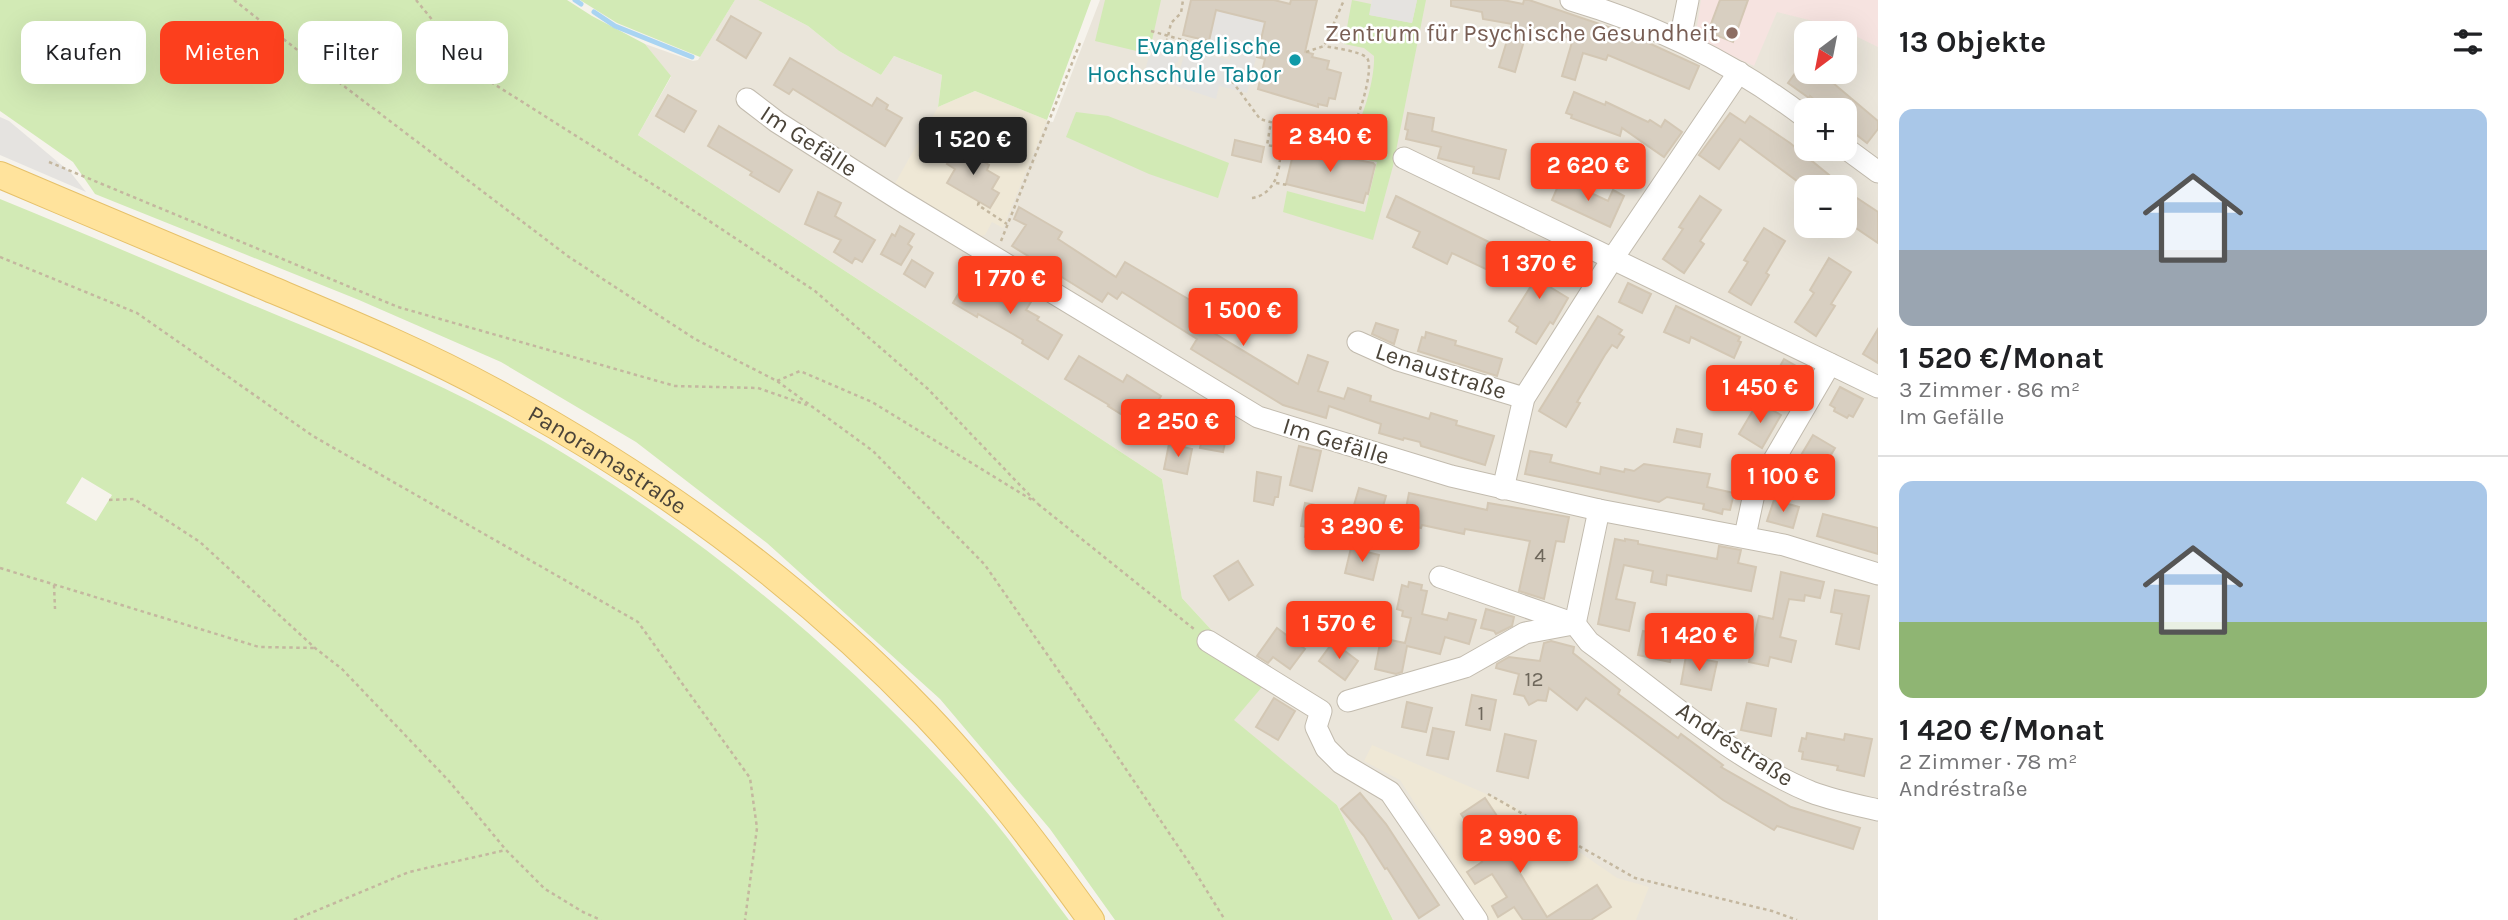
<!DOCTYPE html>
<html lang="de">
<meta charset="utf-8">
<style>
:root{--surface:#fff;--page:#f6f6f6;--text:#202124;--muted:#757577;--line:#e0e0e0;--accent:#fc3f1d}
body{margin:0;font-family:Karla,sans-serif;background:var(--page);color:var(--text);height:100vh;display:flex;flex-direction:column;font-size:26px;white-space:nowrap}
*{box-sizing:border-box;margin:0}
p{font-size:23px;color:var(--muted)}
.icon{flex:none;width:38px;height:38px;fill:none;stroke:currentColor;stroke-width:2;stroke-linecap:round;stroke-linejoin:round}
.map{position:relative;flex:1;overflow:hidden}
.sheet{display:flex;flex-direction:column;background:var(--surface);width:630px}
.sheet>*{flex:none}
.banner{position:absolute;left:21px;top:21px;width:665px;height:63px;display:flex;gap:14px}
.needle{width:46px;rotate:212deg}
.tools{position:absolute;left:1794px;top:21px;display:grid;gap:14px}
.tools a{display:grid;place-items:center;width:63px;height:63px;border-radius:14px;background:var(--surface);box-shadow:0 7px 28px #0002;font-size:35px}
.price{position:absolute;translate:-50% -60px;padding:0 16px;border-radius:7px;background:var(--accent);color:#fff;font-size:23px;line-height:46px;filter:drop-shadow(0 2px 4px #0008)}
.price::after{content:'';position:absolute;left:50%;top:42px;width:21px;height:16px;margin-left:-10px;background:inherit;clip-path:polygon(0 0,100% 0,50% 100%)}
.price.active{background:#222;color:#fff}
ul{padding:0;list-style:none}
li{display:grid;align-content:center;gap:14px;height:371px;padding:0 21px}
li+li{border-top:2px solid var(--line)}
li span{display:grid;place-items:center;height:217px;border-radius:14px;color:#555}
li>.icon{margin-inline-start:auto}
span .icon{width:126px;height:126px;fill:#fffc;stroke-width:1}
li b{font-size:30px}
h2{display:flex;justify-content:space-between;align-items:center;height:84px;padding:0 21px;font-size:30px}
.chip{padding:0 24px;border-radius:14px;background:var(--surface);box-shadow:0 7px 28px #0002;font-size:24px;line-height:63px}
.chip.active{background:var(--accent);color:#fff}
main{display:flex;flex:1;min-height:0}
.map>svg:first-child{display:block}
.residential{fill:#eae5da;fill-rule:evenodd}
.education{fill:#efe8d6}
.medical{fill:#f6e3e0}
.green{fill:#d2eab5;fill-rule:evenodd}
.parking{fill:#e5e3e0}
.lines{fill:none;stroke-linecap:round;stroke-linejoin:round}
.stream{stroke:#a9d4f2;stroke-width:5}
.building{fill:#d8cfc1;stroke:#d3c7b4;stroke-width:2}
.minor-casing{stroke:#c2bbae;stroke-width:23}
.major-casing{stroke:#e6c16a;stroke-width:28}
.path{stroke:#c4b79f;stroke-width:2.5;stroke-dasharray:3.5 3.5;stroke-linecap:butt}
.minor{stroke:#fff;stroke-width:21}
.major{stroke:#ffe39c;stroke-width:26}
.education-dot{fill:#8d6e63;stroke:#fff;stroke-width:2.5}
.culture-dot{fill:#0f9aa8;stroke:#fff;stroke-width:2.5}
.labels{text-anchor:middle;stroke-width:5;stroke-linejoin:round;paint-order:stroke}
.number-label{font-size:21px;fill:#6e675b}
.education-label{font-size:24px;fill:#785e54;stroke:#fff;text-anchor:end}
.culture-label{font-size:24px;fill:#0d838f;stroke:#fff;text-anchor:end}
.street-label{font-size:24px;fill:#4b4439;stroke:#fff}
</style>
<main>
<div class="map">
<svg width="1878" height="920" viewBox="0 0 1878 920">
<rect width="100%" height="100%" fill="#f6f3ec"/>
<path class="residential" d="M735 0H758L808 26 839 51 881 75 894 56 942 75 938 107 1053 122 1100 0H1878V920H1393L1337 805 1233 720 1263 686 1182 598 1162 479 638 135 671 77 645 44 693 61 698 60ZM1806 33H1844V72H1806ZM1806 110H1844V149H1806ZM1806 187H1844V226H1806Z"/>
<g class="education">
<path d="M975 91 1047 120 1003 228 992 222 985 235 976 237 893 187 938 107Z"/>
<path d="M1372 745 1510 804 1617 878 1649 887 1636 920H1490L1400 780 1364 761Z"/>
</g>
<path class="medical" d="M1701 0H1878V47L1837 27 1777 12 1754 66 1695 39Z"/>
<g class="green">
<path d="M0 0H567L592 16 645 44 671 76 638 135 1162 479 1182 598 1263 686 1234 720 1337 805 1393 920H1115L1050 829 940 699 767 543 636 442 501 362 359 300 95 194 73 162 0 111Z"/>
<path d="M580 0H735L700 57 617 23Z"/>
<path d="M758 0H1091L1047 120 975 91 938 107 942 75 894 56 881 75 839 51 808 26Z"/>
<path d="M1105 0H1161L1149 54 1095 41Z"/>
<path d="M1352 0 1371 4 1370 15 1412 23 1417 0H1426L1393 166 1373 240 1283 212 1287 191 1365 212 1377 162 1339 154C1344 143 1351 137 1357 126 1366 109 1375 75 1374 56L1364 48 1344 44Z"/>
<path d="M1076 112 1108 116 1229 163 1218 198 1149 174 1066 137Z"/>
<path d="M0 199C81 232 162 267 243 301 320 333 397 364 472 402 657 497 834 640 972 795 1007 834 1037 878 1069 920H0ZM82 477 112 495 96 521 66 503Z"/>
</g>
<g class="parking">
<path d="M1372 0H1417L1412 23 1369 15Z"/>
<path d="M1216 10 1265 22 1247 93 1219 86 1216 99 1179 87 1145 71 1149 56 1165 49 1182 46 1178 62 1171 65 1180 69 1186 50 1230 60 1232 51 1208 45Z"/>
<path d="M0 117 9 121 71 173 86 192 0 155Z"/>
</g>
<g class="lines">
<g class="stream">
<path d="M575 0 581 4"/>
<path d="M594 12 615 26 692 57"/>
</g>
</g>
<g class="building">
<path d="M1191 0H1274L1290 4 1291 0H1317L1305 52 1313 54 1312 57 1329 61 1327 69 1341 73 1335 99 1329 98 1327 106 1318 104V107L1258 89 1265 59 1257 57 1265 22 1216 10 1209 41 1183 35Z"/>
<path d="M1451 0H1503L1523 4 1524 0H1529L1629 34 1699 66 1689 89 1608 55 1606 60 1583 53 1575 80 1562 76 1573 39 1528 27 1515 72 1499 67 1512 24 1483 19 1482 12 1451 6Z"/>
<path d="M1720 0H1748L1733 42 1708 32Z"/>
<path d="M731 16 761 33 746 58 717 40Z"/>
<path d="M790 58 872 106 877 98 888 105 886 109 902 118 885 146 793 89 789 94 774 85Z"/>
<path d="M1806 58V72H1827L1837 79 1833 83 1878 121V129L1867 143 1844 125V110H1827L1810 96 1809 98 1788 83Z"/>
<path d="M1574 92 1605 105 1606 102 1648 122 1650 120 1661 127 1665 120 1682 132 1664 157 1622 128 1620 136 1571 118 1572 115 1566 113Z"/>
<path d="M668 95 696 111 684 132 656 116Z"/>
<path d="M1408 113 1434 118 1432 131 1506 150 1499 179 1473 173 1474 167 1438 158 1441 147 1406 139 1408 130 1405 129Z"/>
<path d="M1730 113 1745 123 1750 116 1790 143 1829 175 1819 187H1805L1740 139 1719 169 1699 155Z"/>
<path d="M719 126 792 170 779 192 750 175 752 172 708 146Z"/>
<path d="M1235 140 1264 147 1261 162 1232 155Z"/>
<path d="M1299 145 1322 151V153L1373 163 1375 165 1368 194 1366 193 1363 203 1286 184 1295 146Z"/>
<path d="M958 146 989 165 987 170 999 177 992 189 999 193 990 208 947 183 955 169 947 164Z"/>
<path d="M1561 179 1608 201 1613 190 1624 196 1610 227 1552 200Z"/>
<path d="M818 192 841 203 835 216 875 240 862 262 855 258 852 263 834 252 841 240 805 224Z"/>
<path d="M1396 196 1503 249 1492 272 1452 253 1447 264 1413 247 1420 232 1387 217Z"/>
<path d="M1700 196 1721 210 1700 241 1704 244 1684 273 1663 259 1683 229 1679 227Z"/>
<path d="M1857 198 1878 212V243L1844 220Z"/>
<path d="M1019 207 1062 232 1058 239 1116 277 1125 262 1202 307 1194 321 1298 384 1308 355 1328 362 1318 391 1344 399 1348 388 1371 396 1370 401 1429 419 1431 413 1457 421 1456 425 1494 436 1485 465 1421 446 1420 442 1404 438 1403 440 1379 433 1381 424 1329 406 1326 418 1283 405 1191 349 1197 339 1122 292 1117 299 1108 293 1102 302 1012 246 1026 225 1014 219Z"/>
<path d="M900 226 914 234 908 244 912 247 901 265 881 254 892 234 895 236Z"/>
<path d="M1764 228 1785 241 1766 273 1769 275 1751 305 1729 292 1748 262 1744 260Z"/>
<path d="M1535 252 1561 267 1550 287 1568 298 1553 324 1550 322 1536 344 1516 332 1518 327 1509 321 1531 286 1525 283 1535 267 1529 264Z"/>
<path d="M1829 258 1851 272 1831 304 1835 306 1816 336 1795 322 1814 293 1810 290Z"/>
<path d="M912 260 933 273 925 287 904 274Z"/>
<path d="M967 279 1008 303 1018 287 1034 297 1026 310 1039 317 1037 320 1062 335 1048 359 1022 343 1023 340 1013 334 978 314 977 317 953 303Z"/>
<path d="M1628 283 1651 294 1642 313 1619 302Z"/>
<path d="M1676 306 1740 337 1738 341 1741 342 1734 358 1691 337 1689 343 1664 332Z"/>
<path d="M1598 316 1622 330 1619 334 1624 337 1617 348 1612 345 1605 355 1577 402 1580 403 1566 427 1539 411Z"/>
<path d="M1376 323 1398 330 1394 344 1372 334Z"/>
<path d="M1878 329V363L1863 354Z"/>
<path d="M1426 332 1456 341 1455 345 1502 359 1497 376 1418 351 1422 337 1425 338Z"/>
<path d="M1079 356 1123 382 1127 375 1161 396 1142 427 1108 406 1109 405 1065 379Z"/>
<path d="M1784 359 1807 372 1795 392 1773 379Z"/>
<path d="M1840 387 1863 399 1853 417 1849 415 1847 418 1834 411 1835 408 1830 405Z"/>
<path d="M1758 402 1781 415 1762 448 1739 434Z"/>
<path d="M1205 425 1228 429 1223 452 1200 448Z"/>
<path d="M1677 429 1702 434 1700 447 1674 442Z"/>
<path d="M1813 435 1835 448 1822 470 1800 457Z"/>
<path d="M1169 444 1192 449 1187 474 1164 469Z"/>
<path d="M1299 446 1321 451 1312 491 1290 485Z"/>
<path d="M1530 451 1552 455 1550 462 1600 474 1601 467 1624 472 1625 469 1634 471 1644 464 1710 474 1707 487 1734 493 1730 510 1723 509 1722 514 1703 509 1704 504 1667 497 1659 502 1525 474Z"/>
<path d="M1257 472 1281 477 1278 497H1275L1273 505 1254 501Z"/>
<path d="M1359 488 1386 496 1379 520 1352 512Z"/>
<path d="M1409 493 1487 510 1488 503 1569 517 1564 542 1556 541 1544 599 1519 591 1530 541 1465 529 1464 534 1422 525 1421 528 1408 525 1409 519H1404Z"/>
<path d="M1774 500 1799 507 1793 528 1767 521Z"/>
<path d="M1305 503 1336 509 1329 542 1305 537 1307 527 1301 526Z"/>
<path d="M1823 514 1878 528V554L1817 536Z"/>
<path d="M1615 539 1625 541V539L1638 541V544L1717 559 1719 546 1741 550 1738 563 1756 567 1751 591 1667 575 1666 585 1651 582 1653 571 1624 565 1616 599 1635 603 1629 631 1598 624Z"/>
<path d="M1351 548 1379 555 1373 580 1345 573Z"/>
<path d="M1238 561 1253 585 1229 600 1214 576Z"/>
<path d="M1781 572 1824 582 1820 598 1805 595 1804 601 1789 599 1780 637 1796 641 1791 662 1770 657 1768 666 1749 662 1759 616 1773 619Z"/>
<path d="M1409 582 1422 585 1421 590 1427 591 1422 614 1447 620 1449 613 1476 620 1469 644 1445 637 1440 654 1407 646 1402 672 1396 674 1375 669 1381 638 1405 643 1411 618 1402 616 1403 611 1397 609 1402 585 1408 587Z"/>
<path d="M1835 590 1869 596 1859 649 1836 644 1842 614 1831 612Z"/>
<path d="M1486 609 1514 617 1512 626 1496 634 1494 631 1481 628Z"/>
<path d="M1277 628 1305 649 1290 669 1273 657 1268 663 1257 656Z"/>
<path d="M1643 631 1675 637 1670 662 1638 655Z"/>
<path d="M1551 641 1574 647 1573 653 1620 690 1618 694 1678 738 1681 734 1723 765 1721 767 1791 807 1860 828 1853 849 1777 826 1774 830 1723 800 1586 698 1577 710 1549 688 1546 701 1538 700 1529 705 1524 696 1514 694 1519 674 1496 668 1497 664 1509 657 1540 661 1544 643Z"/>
<path d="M1333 642 1358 661 1345 680 1319 661Z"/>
<path d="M1686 656 1717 662 1711 690 1681 684Z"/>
<path d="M1472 695 1496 700 1490 730 1466 725Z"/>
<path d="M1274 698 1295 711 1278 740 1256 727Z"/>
<path d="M1407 702 1432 708 1426 732 1402 727Z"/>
<path d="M1747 703 1776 709 1771 736 1741 730Z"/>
<path d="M1433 728 1454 732 1448 759 1427 755Z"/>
<path d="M1807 733 1844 740 1845 734 1872 739 1864 776 1837 770 1838 766 1802 759 1803 752 1799 751 1802 738 1806 739Z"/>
<path d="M1505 734 1536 741 1528 778 1497 771Z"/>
<path d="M1360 793 1386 824 1439 905 1419 918 1387 868 1385 869 1364 836 1341 809Z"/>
<path d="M1485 798 1501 822 1492 828 1547 917 1597 885 1611 907 1591 920H1523L1514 907 1498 917 1492 906 1507 897 1492 874 1475 884 1467 872 1482 862 1473 848 1481 843 1461 814Z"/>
</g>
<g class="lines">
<defs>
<g id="minor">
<path d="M1571 0C1656 25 1735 64 1806 118"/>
<path d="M1680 40 1688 0"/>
<path d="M747 99 777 122 900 200 1258 417 1451 476 1599 510 1784 545 1878 574"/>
<path d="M1844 147 1878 172"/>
<path d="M1404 158 1878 387"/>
<path d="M1358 342 1398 360 1524 398"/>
<path d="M1503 489 1524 398 1613 258 1739 72"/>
<path d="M1745 536 1754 494 1830 364"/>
<path d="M1440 577 1575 624 1589 642C1656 691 1735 761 1811 792 1832 800 1856 805 1878 810"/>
<path d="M1575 624 1599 510"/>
<path d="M1208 641 1321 711 1316 727 1326 748 1341 763 1390 792 1477 920"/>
<path d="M1348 701 1465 667 1525 633 1573 624"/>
</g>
<g id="major">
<path id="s1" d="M0 175C89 213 178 250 268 288 344 320 422 352 495 392 654 478 801 585 926 715 987 779 1040 849 1091 920"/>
</g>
</defs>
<use href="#minor" class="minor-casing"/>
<use href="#major" class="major-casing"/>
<g class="path">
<path d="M234 0 324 71 569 257 695 339 777 381 873 451 985 565 1090 716 1192 867 1225 920"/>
<path d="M416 0 475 72 676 199 815 291 928 389 1038 504"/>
<path d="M1151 31 1232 54"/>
<path d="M1165 49 1171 23 1181 13 1183 0"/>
<path d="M1306 52 1324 46 1344 0"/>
<path d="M1232 81 1260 119 1336 141C1339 140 1344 139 1346 137 1357 128 1375 68 1367 58 1360 51 1334 48 1324 46"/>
<path d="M1333 155 1336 141"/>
<path d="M49 162 398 307 675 386 758 388 807 405"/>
<path d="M1276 183 1288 185"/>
<path d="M1252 198C1274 195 1281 171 1280 151L1277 147 1267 145 1271 122"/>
<path d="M979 202 978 205 1007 224"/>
<path d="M1001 241 1080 43"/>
<path d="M0 257 137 313 313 436 638 622 750 778 757 828 745 920"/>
<path d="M777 381 800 371 872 402 1032 500"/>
<path d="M109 500 134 499 200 542 315 648 342 669 449 781 506 850 545 889 583 912 601 920"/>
<path d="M1038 504 1194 629"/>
<path d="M0 568 259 647 315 648"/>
<path d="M54 585 55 609"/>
<path d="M1488 794 1635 878 1772 911 1797 920"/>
<path d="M294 920 409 872 506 850"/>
</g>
<use href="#minor" class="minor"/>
<use href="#major" class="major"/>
</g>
<circle class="education-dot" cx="1732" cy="33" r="7"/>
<circle class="culture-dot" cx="1295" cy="60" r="7"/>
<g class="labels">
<g class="number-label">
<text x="1540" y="562">4</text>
<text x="1534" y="686">12</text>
<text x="1481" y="720">1</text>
</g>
<g class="education-label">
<text x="1718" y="41">Zentrum für Psychische Gesundheit</text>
</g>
<g class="culture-label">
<text x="1281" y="54">Evangelische<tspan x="1281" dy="28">Hochschule Tabor</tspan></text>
</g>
<g class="street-label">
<text transform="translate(809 141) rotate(33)" y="8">Im Gefälle</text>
<text transform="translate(1441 371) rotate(18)" y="8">Lenaustraße</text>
<text transform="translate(1336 441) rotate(17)" y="8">Im Gefälle</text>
<text dy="8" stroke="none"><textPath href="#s1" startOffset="672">Panoramastraße</textPath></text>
<text transform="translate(1735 744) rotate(33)" y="8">Andréstraße</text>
</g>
</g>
</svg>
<div class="tools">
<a><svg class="needle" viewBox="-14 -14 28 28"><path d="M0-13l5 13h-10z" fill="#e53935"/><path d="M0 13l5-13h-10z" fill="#757577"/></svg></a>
<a>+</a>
<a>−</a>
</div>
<b class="price" style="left:1330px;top:174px">2 840 €</b>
<b class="price active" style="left:973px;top:177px">1 520 €</b>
<b class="price" style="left:1588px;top:203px">2 620 €</b>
<b class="price" style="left:1539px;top:301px">1 370 €</b>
<b class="price" style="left:1010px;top:316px">1 770 €</b>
<b class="price" style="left:1243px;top:348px">1 500 €</b>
<b class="price" style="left:1760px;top:425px">1 450 €</b>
<b class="price" style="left:1178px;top:459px">2 250 €</b>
<b class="price" style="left:1783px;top:514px">1 100 €</b>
<b class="price" style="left:1362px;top:564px">3 290 €</b>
<b class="price" style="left:1339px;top:661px">1 570 €</b>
<b class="price" style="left:1699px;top:673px">1 420 €</b>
<b class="price" style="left:1520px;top:875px">2 990 €</b>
<div class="banner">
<a class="chip">Kaufen</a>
<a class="chip active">Mieten</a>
<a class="chip">Filter</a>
<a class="chip">Neu</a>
</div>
</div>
<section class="sheet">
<h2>13 Objekte<svg class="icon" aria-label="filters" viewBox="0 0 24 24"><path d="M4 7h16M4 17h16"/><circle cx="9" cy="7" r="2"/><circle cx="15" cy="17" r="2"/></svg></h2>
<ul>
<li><span style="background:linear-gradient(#a9c7e8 65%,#9aa5b1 0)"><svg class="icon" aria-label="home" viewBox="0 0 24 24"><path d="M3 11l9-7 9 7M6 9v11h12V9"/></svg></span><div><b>1 520 €/Monat</b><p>3 Zimmer · 86 m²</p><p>Im Gefälle</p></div></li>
<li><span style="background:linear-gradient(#a9c7e8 65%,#8fb573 0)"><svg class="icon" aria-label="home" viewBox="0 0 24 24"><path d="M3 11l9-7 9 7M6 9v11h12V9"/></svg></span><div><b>1 420 €/Monat</b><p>2 Zimmer · 78 m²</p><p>Andréstraße</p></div></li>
</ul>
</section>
</main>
